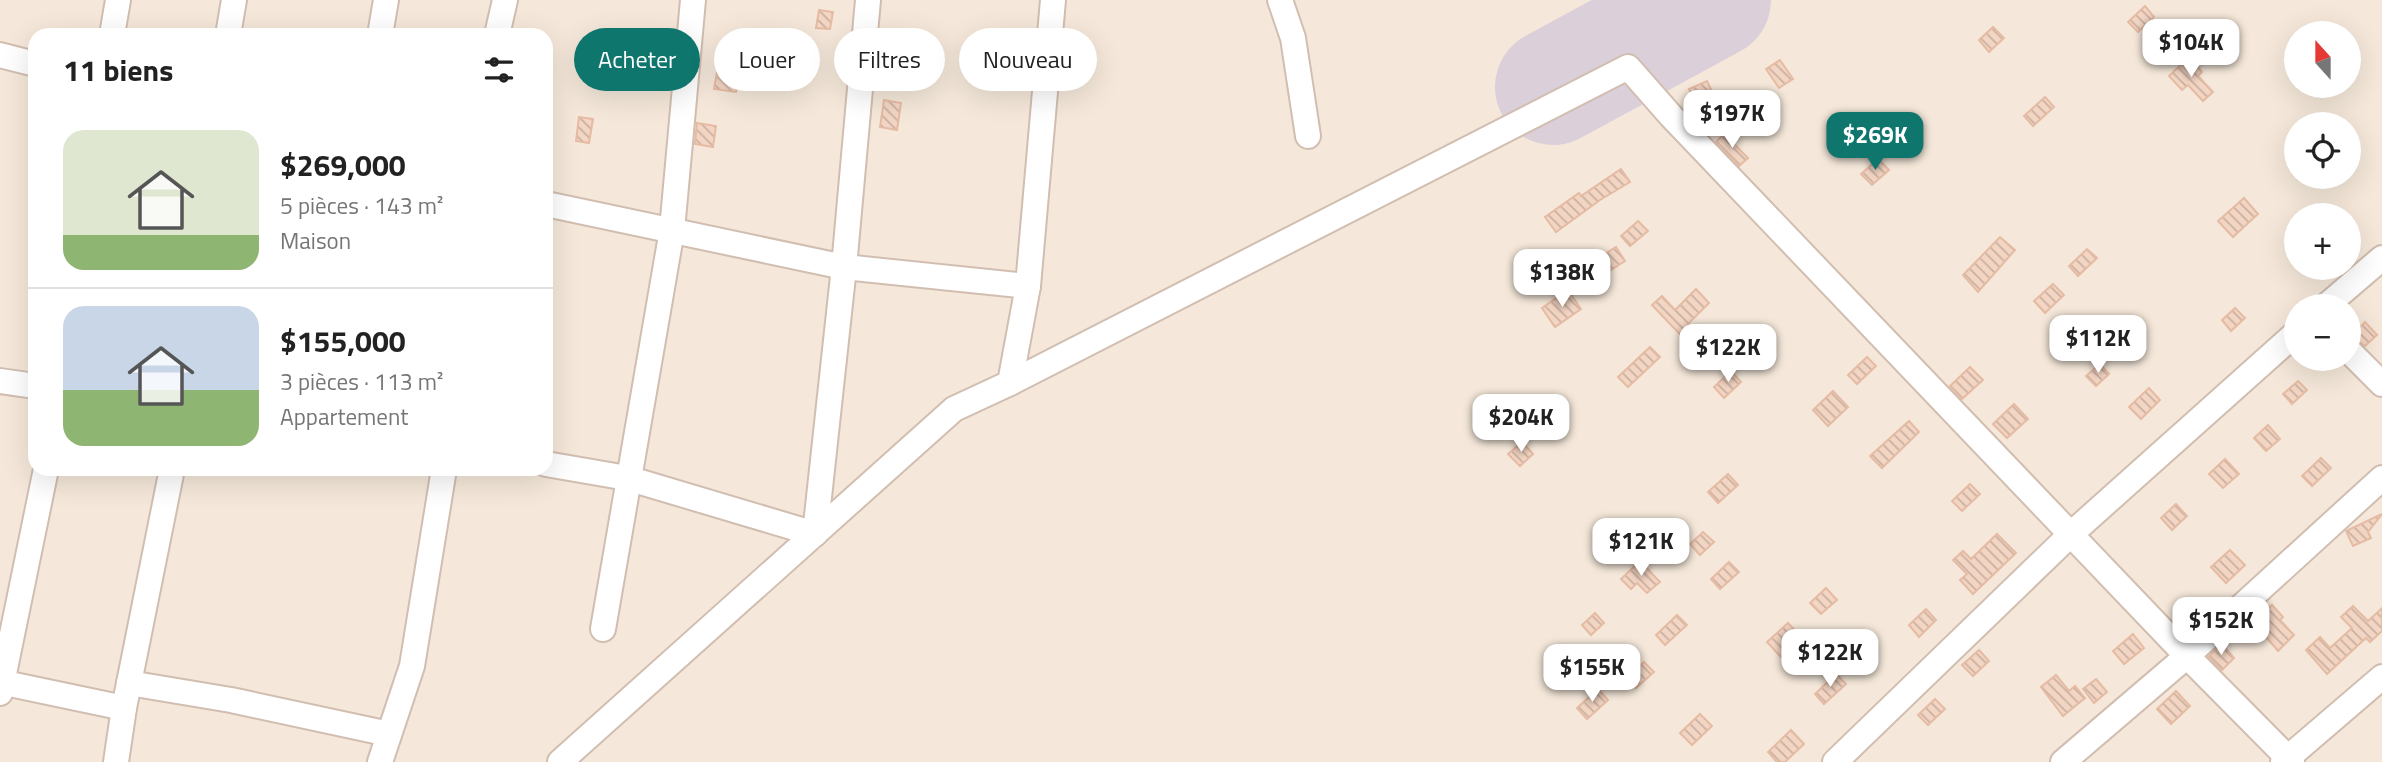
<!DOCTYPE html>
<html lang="fr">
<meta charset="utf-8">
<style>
:root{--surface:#fff;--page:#f2f2f2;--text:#222;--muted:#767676;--line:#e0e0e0;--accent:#0f766e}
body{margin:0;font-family:"Titillium Web",sans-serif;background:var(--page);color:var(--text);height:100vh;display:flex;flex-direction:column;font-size:26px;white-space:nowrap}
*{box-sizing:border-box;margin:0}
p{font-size:23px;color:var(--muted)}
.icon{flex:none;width:38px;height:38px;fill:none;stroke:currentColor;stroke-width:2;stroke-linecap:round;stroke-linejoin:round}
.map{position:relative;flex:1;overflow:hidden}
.drawer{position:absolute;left:28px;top:28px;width:525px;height:448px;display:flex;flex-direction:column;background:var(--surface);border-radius:21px;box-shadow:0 7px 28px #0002}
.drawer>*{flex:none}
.banner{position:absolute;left:574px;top:28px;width:665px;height:63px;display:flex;gap:14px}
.needle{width:46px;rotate:339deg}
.buttons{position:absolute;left:2284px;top:21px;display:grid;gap:14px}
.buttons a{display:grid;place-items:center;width:77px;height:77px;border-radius:50%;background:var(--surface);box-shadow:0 7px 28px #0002;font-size:35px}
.price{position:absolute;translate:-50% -60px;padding:0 16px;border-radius:14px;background:#fff;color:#222;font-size:23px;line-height:46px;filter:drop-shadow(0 2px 4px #0008)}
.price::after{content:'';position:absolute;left:50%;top:42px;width:21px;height:16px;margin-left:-10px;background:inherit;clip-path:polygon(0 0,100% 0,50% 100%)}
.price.on{background:var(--accent);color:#fff}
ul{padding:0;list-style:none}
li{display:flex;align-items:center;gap:21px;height:175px;padding:0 35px}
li+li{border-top:2px solid var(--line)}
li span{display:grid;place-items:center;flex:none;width:196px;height:140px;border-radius:21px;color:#555}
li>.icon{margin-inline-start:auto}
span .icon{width:84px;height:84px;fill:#fffc;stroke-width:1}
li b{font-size:30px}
h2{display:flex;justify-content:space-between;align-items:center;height:84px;padding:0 35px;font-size:30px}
.pill{padding:0 24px;border-radius:32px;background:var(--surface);box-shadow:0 7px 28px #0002;font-size:24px;line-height:63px}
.pill.on{background:var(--accent);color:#fff}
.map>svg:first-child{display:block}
.residential{fill:#f5e8da;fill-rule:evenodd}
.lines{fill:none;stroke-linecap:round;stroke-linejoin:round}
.runway{stroke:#dbcfda;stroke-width:116}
.building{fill:url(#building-back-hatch);stroke:#e6bba3;stroke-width:2}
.minor-casing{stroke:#d1beb0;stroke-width:28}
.minor{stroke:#fff;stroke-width:24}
</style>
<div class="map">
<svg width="2382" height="762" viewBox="0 0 2382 762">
<defs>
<pattern id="building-back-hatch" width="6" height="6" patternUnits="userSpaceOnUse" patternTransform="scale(1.75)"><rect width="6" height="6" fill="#f3d5c3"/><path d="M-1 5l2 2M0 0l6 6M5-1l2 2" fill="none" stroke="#cab0a1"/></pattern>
</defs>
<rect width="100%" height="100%" fill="#fdf6ec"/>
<path class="residential" d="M0 0H2382V762H0ZM2296 33H2348V86H2296ZM35 35H546V469H35ZM2296 124H2348V177H2296ZM2296 215H2348V268H2296ZM2296 306H2348V359H2296Z"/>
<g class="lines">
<path class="runway" d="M1553 87 1713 0"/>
</g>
<g class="building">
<path d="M2145 6 2154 17 2138 32 2128 22Z"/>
<path d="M819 10 833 12 830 29 816 28Z"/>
<path d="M1993 27 2004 38 1989 52 1979 40Z"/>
<path d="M2210 27 2222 40 2197 64 2181 47 2190 38 2194 43Z"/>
<path d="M991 35 1008 37 1004 64 986 62Z"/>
<path d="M2189 57 2202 72 2198 76 2213 92 2203 101 2188 85 2182 90 2169 76Z"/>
<path d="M1780 60 1793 79 1779 88 1766 69Z"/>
<path d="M717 72 739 75 736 92 714 89Z"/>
<path d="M1707 81 1714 96 1695 104 1689 89Z"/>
<path d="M2045 97 2054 107 2033 126 2024 116Z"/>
<path d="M884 100 901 103 897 130 880 127Z"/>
<path d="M579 117 593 119 589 143 576 141Z"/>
<path d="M697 123 716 126 713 147 695 144Z"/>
<path d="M1724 134 1748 158 1739 166 1716 142Z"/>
<path d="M1878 159 1889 170 1872 185 1861 174Z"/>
<path d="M1621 169 1630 182 1600 200 1556 232 1545 217 1579 193 1581 196Z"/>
<path d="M2244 198 2258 214 2233 237 2218 221Z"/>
<path d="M1638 221 1648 231 1630 246 1621 236Z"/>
<path d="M2000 237 2015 250 1978 292 1963 275Z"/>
<path d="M1616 247 1625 261 1603 275 1594 261Z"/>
<path d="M2087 249 2097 258 2078 276 2069 266Z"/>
<path d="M2053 284 2064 295 2045 313 2034 301Z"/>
<path d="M1696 289 1709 303 1688 324 1703 340 1694 349 1652 305 1662 296 1675 310Z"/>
<path d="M1568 290 1581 309 1555 327 1542 308Z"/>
<path d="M2235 308 2245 318 2231 331 2222 320Z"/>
<path d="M2365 322 2377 335 2365 346 2351 336Z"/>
<path d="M1763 334 1775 347 1756 364 1744 352Z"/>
<path d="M1650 347 1660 357 1628 387 1618 377Z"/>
<path d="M1867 357 1876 366 1857 384 1848 375Z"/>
<path d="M2100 364 2109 374 2096 386 2086 376Z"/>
<path d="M1970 367 1983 380 1962 399 1950 386Z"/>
<path d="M1731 371 1741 382 1724 398 1714 387Z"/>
<path d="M2298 381 2307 390 2292 404 2283 394Z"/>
<path d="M2149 388 2160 400 2141 419 2129 407Z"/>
<path d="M1833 391 1848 407 1828 426 1813 410Z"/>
<path d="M2014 404 2028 419 2007 438 1993 424Z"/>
<path d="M1909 421 1919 432 1882 468 1870 456Z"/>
<path d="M2268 425 2280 439 2266 451 2254 438Z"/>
<path d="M1522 442 1533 454 1520 466 1508 454Z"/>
<path d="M2321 458 2331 468 2312 486 2302 476Z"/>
<path d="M2225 459 2239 474 2223 488 2209 474Z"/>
<path d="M1728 474 1738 485 1718 503 1708 492Z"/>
<path d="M1970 484 1980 494 1962 511 1952 501Z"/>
<path d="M2176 504 2187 516 2172 530 2161 518Z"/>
<path d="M2382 514 2368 532 2371 538 2353 546 2346 531Z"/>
<path d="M1703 532 1714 542 1700 555 1690 544Z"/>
<path d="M1997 534 2016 553 1973 594 1960 580 1967 574 1953 560 1963 551 1971 559Z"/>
<path d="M2230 550 2245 565 2226 583 2211 567Z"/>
<path d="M1640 561 1660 582 1647 593 1637 583 1631 589 1621 579Z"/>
<path d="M1729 562 1739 572 1720 589 1711 579Z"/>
<path d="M1826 588 1837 600 1821 614 1810 603Z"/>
<path d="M2272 605 2283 617 2280 620 2294 635 2278 651 2253 622Z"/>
<path d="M2353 606 2368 621 2382 608V631L2370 642 2366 638 2327 674 2306 650 2320 637 2330 648 2352 628 2341 617Z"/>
<path d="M1926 609 1936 620 1919 637 1909 625Z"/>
<path d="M1595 613 1604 623 1591 635 1582 625Z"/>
<path d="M1677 615 1687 625 1665 645 1656 635Z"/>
<path d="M1788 623 1802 638 1781 657 1767 642Z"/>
<path d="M2133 634 2144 648 2124 664 2113 651Z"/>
<path d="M2222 644 2234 658 2222 670 2208 657Z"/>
<path d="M1979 650 1989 661 1973 676 1962 665Z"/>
<path d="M1644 662 1654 672 1636 688 1627 678Z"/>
<path d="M1836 674 1846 684 1824 704 1815 694Z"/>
<path d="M2056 675 2069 691 2075 686 2085 698 2063 716 2041 687Z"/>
<path d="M2096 679 2107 692 2094 703 2083 689Z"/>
<path d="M1598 689 1608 700 1587 719 1577 708Z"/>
<path d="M2176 691 2190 706 2171 724 2157 709Z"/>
<path d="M1935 699 1945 709 1928 725 1918 715Z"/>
<path d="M1700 714 1712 726 1692 745 1680 733Z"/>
<path d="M1791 730 1804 744 1785 762H1777L1768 752Z"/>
</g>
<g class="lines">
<defs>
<g id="minor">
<path d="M1280 0 1293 38 1308 136"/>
<path d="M112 35 118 0"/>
<path d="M228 35 234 0"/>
<path d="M380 35 386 0"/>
<path d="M497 35 505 0"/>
<path d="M0 55 35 64"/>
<path d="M546 204 844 267 1028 286 1010 383"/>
<path d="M1028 286 1053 0"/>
<path d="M2326 306 2382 258"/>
<path d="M2348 350 2382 384"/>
<path d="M0 381 35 386"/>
<path d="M546 464 627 478 815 534 844 267 868 0"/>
<path d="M603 629 672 230 693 0"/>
<path d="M0 682 124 708"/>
<path d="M129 683 231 700 389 734"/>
<path d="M0 693 46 469"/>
<path d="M116 762 124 708 172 469"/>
<path d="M380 762 412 666 444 469"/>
<path d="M560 762 954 409 1010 383 1628 67 1671 116 2187 656 2292 762"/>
<path d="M1835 762 2071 534 2296 333"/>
<path d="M2063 762 2187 656 2382 478"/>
<path d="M2283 762 2382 677"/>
</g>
</defs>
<use href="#minor" class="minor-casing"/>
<use href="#minor" class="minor"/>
</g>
</svg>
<div class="buttons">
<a><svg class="needle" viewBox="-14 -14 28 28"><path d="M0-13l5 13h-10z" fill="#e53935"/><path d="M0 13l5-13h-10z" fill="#767676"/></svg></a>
<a><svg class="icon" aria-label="locate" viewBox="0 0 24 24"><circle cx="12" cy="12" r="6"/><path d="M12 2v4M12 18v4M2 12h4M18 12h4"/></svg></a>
<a>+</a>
<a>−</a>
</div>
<b class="price" style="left:2191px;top:79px">$104K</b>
<b class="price" style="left:1732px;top:150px">$197K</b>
<b class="price on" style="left:1875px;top:172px">$269K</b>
<b class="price" style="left:1562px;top:309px">$138K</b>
<b class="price" style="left:2098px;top:375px">$112K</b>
<b class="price" style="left:1728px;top:384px">$122K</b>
<b class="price" style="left:1521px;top:454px">$204K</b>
<b class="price" style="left:1641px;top:578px">$121K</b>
<b class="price" style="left:2221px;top:657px">$152K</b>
<b class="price" style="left:1830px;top:689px">$122K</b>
<b class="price" style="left:1592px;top:704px">$155K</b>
<div class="banner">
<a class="pill on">Acheter</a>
<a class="pill">Louer</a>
<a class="pill">Filtres</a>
<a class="pill">Nouveau</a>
</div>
<section class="drawer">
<h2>11 biens<svg class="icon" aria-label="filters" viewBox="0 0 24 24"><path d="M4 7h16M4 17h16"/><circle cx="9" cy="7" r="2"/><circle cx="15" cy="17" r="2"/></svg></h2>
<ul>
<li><span style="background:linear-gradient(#dfe7d0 75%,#8fb573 0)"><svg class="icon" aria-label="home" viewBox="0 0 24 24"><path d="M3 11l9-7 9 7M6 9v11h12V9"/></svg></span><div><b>$269,000</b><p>5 pièces · 143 m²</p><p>Maison</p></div></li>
<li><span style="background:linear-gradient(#c9d6e8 60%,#8fb573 0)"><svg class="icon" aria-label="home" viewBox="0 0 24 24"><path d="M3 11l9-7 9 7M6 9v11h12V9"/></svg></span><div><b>$155,000</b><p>3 pièces · 113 m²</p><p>Appartement</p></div></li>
</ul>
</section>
</div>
